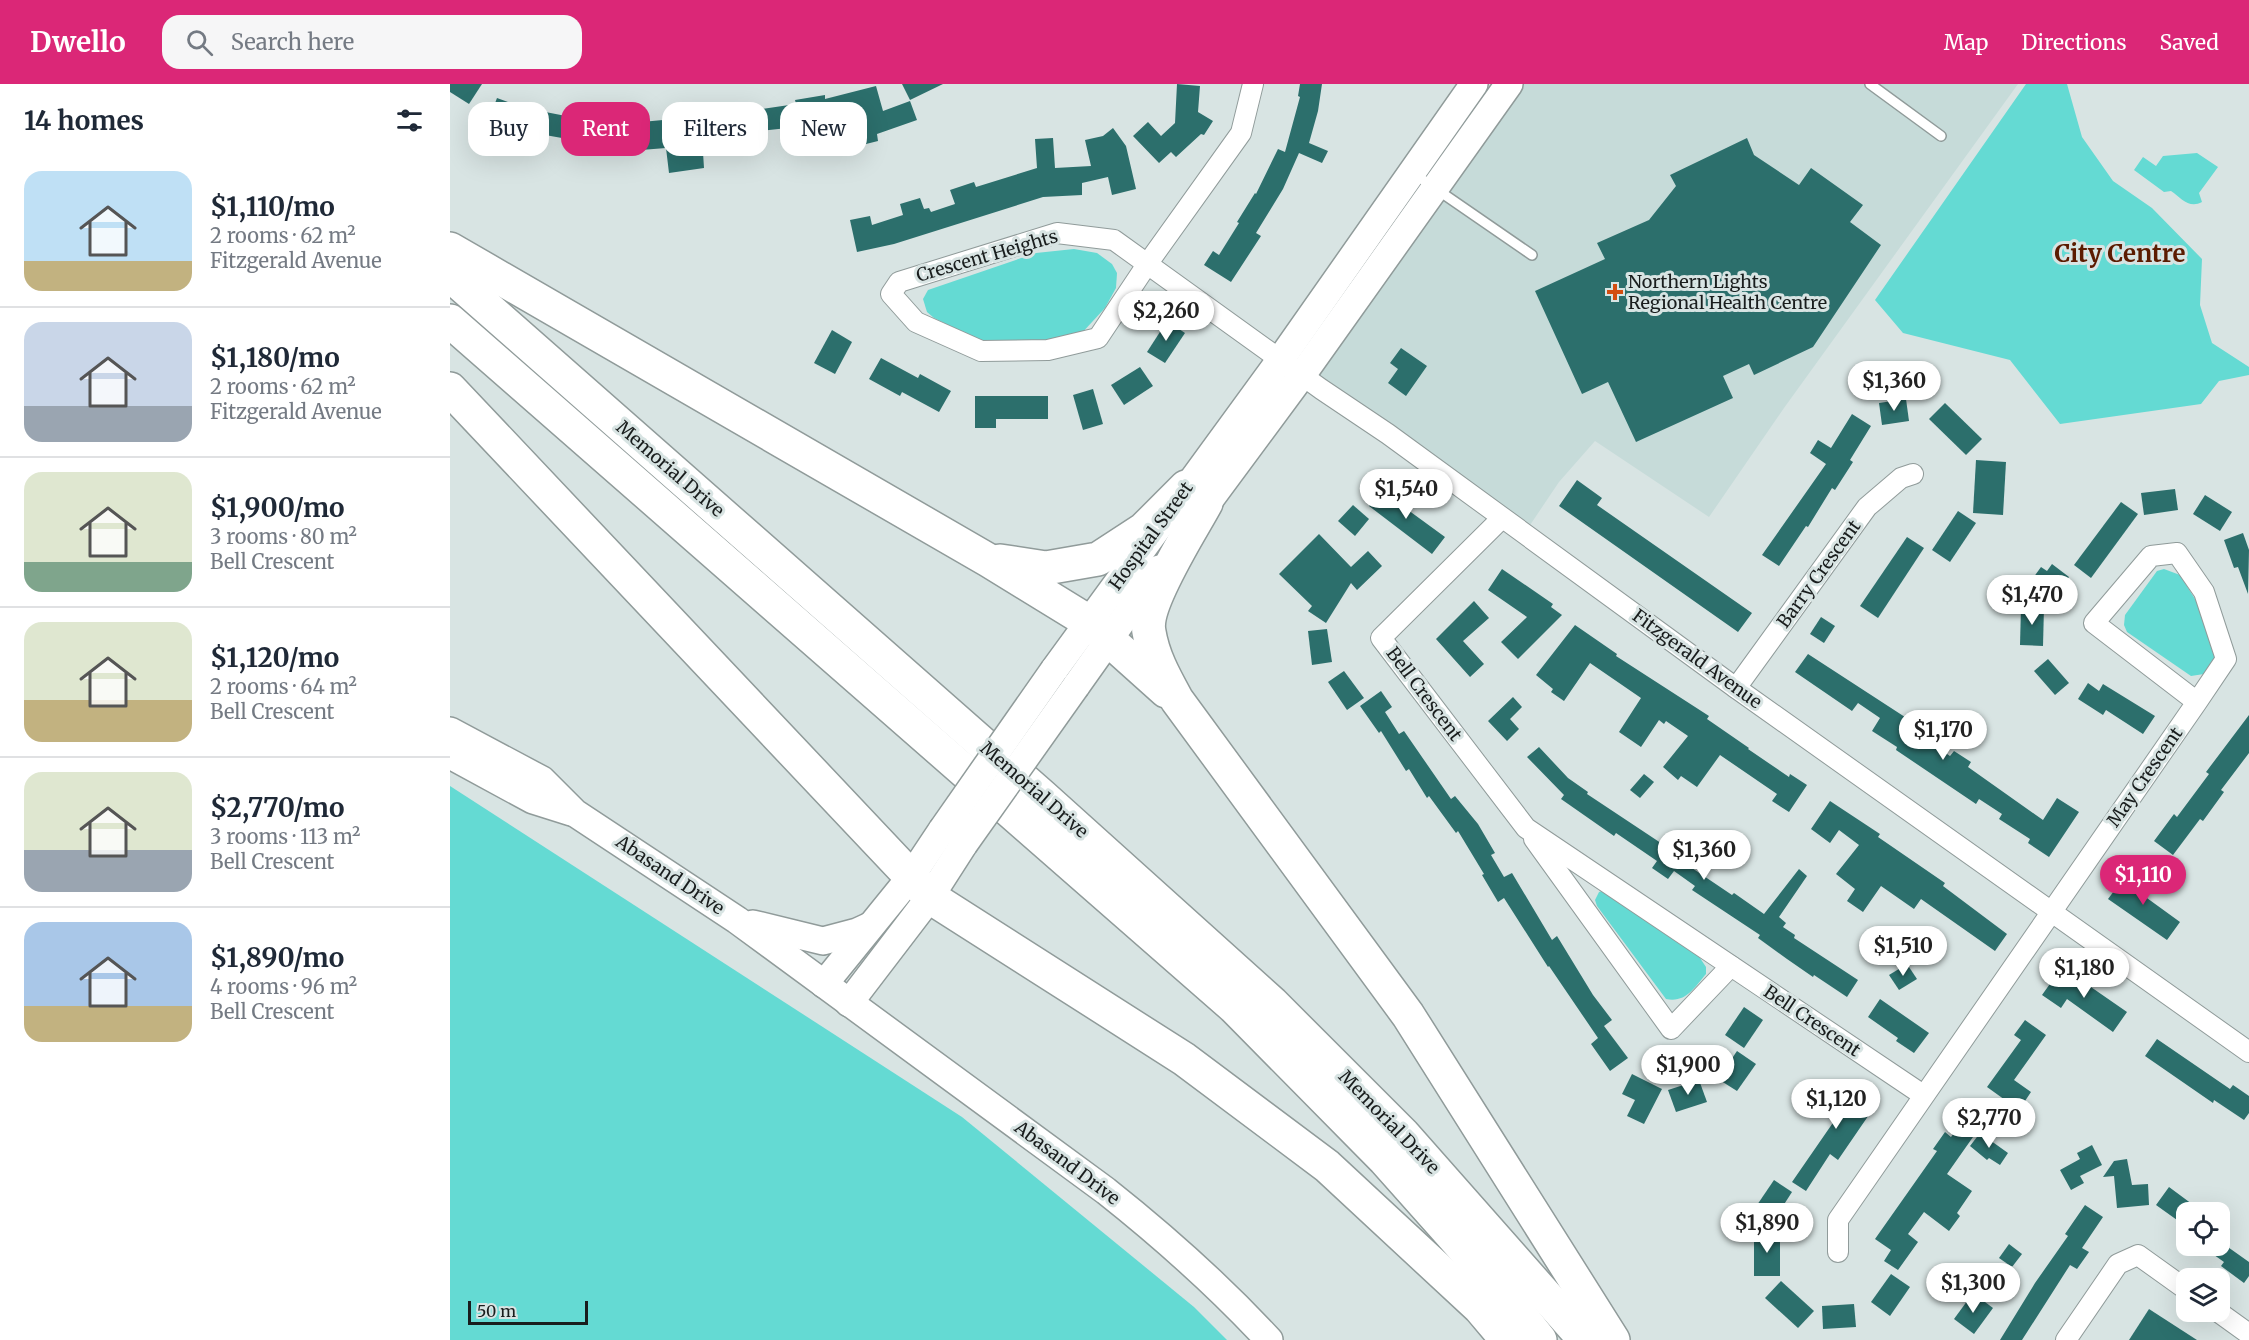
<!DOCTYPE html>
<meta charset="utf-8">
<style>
:root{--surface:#fff;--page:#f6f6f7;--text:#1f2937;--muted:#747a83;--line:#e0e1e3;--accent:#db2777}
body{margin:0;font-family:Merriweather,serif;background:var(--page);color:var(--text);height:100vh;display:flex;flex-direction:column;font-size:22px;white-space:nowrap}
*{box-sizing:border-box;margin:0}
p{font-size:20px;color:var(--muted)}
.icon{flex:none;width:33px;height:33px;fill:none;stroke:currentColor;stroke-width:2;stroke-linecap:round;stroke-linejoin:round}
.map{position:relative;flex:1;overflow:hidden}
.sheet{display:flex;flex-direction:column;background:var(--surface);width:450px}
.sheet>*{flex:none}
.guide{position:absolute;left:18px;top:18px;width:570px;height:54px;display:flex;gap:12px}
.tools{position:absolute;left:1726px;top:1118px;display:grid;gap:12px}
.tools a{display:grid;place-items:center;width:54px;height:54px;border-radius:12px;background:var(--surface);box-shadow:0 6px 24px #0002;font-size:30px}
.scale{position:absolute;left:18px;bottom:15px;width:120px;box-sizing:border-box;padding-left:6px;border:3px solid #191d1d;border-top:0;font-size:16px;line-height:21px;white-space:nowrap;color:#191d1d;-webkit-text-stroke:4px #d8e4e3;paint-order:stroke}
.price{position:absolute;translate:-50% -51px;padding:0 14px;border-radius:21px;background:#fff;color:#222;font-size:20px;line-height:39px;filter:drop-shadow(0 2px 3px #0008)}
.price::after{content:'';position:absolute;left:50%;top:36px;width:18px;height:14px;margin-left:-9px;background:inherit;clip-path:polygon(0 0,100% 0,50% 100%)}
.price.on{background:var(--accent);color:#fff}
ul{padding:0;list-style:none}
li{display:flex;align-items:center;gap:18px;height:150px;padding:0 24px}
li+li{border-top:2px solid var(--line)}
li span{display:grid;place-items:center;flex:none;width:168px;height:120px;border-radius:18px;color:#555}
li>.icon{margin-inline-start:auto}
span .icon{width:72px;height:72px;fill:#fffc;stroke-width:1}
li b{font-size:26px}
h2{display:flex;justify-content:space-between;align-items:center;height:72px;padding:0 24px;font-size:26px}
.chip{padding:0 21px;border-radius:18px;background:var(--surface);box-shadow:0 6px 24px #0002;font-size:21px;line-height:54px}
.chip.on{background:var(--accent);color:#fff}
header{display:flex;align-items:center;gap:36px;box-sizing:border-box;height:84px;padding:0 30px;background:var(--accent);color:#fff}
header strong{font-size:28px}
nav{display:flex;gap:33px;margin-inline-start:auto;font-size:21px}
.search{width:420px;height:54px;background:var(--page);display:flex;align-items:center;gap:15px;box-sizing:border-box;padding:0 21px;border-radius:18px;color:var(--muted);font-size:22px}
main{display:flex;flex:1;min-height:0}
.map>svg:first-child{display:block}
.built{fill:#c6dbd9}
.green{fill:#64dad3}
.building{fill:#2c6f6c}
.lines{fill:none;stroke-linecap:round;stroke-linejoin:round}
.lane-casing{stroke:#909b9a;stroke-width:12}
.street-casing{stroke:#909b9a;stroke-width:22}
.secondary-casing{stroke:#909b9a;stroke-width:30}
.highway-casing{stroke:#909b9a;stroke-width:36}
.lane{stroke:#fff;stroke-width:9}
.street{stroke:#fff;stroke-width:20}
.secondary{stroke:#fff;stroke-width:27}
.highway{stroke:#fff;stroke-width:33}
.secondary-bridge-casing{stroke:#909b9a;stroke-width:30;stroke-linecap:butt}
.secondary-bridge{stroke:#fff;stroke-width:27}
.poi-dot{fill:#d34d10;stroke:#d8e4e3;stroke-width:2}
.labels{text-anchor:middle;stroke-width:6;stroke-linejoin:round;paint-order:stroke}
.street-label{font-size:18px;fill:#191d1d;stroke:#d8e4e3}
.poi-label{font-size:18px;fill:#191d1d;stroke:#d8e4e3;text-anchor:start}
.district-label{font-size:24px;font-weight:bold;fill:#5b1b00;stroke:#d8e4e3}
</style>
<header>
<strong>Dwello</strong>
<div class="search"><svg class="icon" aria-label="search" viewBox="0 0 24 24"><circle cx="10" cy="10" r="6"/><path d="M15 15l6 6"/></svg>Search here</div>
<nav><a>Map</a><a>Directions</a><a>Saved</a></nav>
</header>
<main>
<section class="sheet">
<h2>14 homes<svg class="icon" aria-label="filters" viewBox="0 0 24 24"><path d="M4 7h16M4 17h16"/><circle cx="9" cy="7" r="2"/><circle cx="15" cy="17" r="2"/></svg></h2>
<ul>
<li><span style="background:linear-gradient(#bfe0f5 75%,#c2b280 0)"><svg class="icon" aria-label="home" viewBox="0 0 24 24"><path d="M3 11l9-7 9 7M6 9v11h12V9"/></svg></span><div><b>$1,110/mo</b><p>2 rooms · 62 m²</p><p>Fitzgerald Avenue</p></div></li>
<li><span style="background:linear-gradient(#c9d6e8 70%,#9aa5b1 0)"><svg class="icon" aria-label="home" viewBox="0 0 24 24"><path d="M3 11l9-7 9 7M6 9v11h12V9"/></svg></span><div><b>$1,180/mo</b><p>2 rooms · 62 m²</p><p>Fitzgerald Avenue</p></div></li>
<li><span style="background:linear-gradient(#dfe7d0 75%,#7fa58c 0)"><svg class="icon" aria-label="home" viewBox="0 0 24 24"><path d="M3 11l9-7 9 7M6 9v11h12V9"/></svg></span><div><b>$1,900/mo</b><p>3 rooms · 80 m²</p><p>Bell Crescent</p></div></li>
<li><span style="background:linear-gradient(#dfe7d0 65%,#c2b280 0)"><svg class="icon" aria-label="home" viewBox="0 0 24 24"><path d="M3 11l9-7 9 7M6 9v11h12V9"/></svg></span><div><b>$1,120/mo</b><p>2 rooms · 64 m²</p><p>Bell Crescent</p></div></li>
<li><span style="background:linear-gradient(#dfe7d0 65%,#9aa5b1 0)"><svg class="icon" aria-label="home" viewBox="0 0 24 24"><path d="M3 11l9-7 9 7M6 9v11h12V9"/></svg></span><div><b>$2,770/mo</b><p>3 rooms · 113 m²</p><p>Bell Crescent</p></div></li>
<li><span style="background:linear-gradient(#a9c7e8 70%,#c2b280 0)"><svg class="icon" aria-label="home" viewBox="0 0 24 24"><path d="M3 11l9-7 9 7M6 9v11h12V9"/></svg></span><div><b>$1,890/mo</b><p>4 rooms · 96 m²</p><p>Bell Crescent</p></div></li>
</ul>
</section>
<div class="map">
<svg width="1799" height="1256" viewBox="0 0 1799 1256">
<rect width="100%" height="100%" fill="#d8e4e3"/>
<path class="built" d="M1058 0H1568L1334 324 1259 433 1145 357 1109 398 1074 450 852 291Z"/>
<g class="green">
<path d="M1576 0H1617L1632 53 1663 97 1702 124 1752 175 1750 221 1762 259 1799 283V291L1769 297 1751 320 1610 340 1560 276 1453 249 1425 216Z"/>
<path d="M1747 69 1768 83 1749 109 1752 118C1739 125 1731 114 1721 107L1714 108 1684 86 1693 73 1706 82 1713 72Z"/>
<path d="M624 165 647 169 662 180 667 189 666 204 655 224 630 251 605 258 536 260 484 234 477 228 473 215 478 206 586 169Z"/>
<path d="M1714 485 1730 491 1755 531 1766 568 1765 578 1754 590 1741 592 1677 548 1674 541 1675 531 1707 487Z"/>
<path d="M0 702 512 1033 744 1223 777 1256H0Z"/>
<path d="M1155 806 1246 868 1256 883V890C1244 904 1236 919 1216 915L1147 822 1145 816 1149 808Z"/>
</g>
<g class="building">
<path d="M0 0H32L19 20 0 8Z"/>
<path d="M452 0H493L460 16Z"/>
<path d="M727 0 750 2 748 28 763 37 754 51 751 50 726 73 721 68 709 79 683 52 698 38 711 52 725 39Z"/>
<path d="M850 0H872L868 27 859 59 878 67 872 79 849 69 833 105 806 149 811 152 781 198 754 181 763 167 769 171 789 139 787 138 805 109 806 110 828 65 835 68 850 13 848 12Z"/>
<path d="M426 2 433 27 460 17 467 36 427 50 428 57 408 62 400 30 337 41 338 44 252 53 254 84 219 89 216 64 191 66 190 59H140L67 46 39 35 47 14 75 24 121 33 120 36 170 37V40L245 33V30L279 27V30L346 20 345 16 375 11V15Z"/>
<path d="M663 44 676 62 686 105 662 111 658 93 632 99V111L593 113 444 160 407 168 400 136 420 132 422 141 453 131 450 120 470 114 474 125 479 124 481 128 505 120 500 106 524 98 526 103 587 84 585 55 603 54 605 84 641 82 635 56 653 52Z"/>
<path d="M1297 54 1304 71 1349 101 1361 84 1413 121 1400 138 1431 161 1363 263 1304 291 1299 280 1273 292 1283 314 1186 358 1158 298 1132 310 1085 207 1155 175 1147 159 1199 136 1226 102 1220 91Z"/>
<path d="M717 237 735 249 715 279 697 268Z"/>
<path d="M382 246 402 258 385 290 364 279Z"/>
<path d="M951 264 977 282 956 312 938 299 948 285 940 279Z"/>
<path d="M431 274 468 294 470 290 501 307 489 328 452 308 450 312 419 295Z"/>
<path d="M690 283 703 302 674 321 661 301Z"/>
<path d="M643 305 653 340 633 346 623 311Z"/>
<path d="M525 312H598V335H546V344H525Z"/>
<path d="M1456 315 1459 337 1432 341 1429 319Z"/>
<path d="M1495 319 1532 355 1516 371 1479 335Z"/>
<path d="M1402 330 1421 342 1400 376 1403 378 1385 406 1382 404 1358 443 1356 442 1329 482 1312 471 1376 380 1360 369 1368 356 1381 364Z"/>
<path d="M1526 376 1556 378 1553 431 1523 429Z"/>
<path d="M1127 396 1152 414 1147 421 1302 529 1288 548 1109 422Z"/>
<path d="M933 403 960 423 958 426 995 453 982 470 919 422Z"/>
<path d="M1725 405 1728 426 1694 431 1691 409Z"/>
<path d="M1755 411 1782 428 1770 447 1743 430Z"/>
<path d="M1671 418 1688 430 1641 494 1624 481Z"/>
<path d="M903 421 919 435 905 452 888 437Z"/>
<path d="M1508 427 1526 439 1500 478 1482 466Z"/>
<path d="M1793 449 1799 466 1798 510 1788 483 1784 484 1774 456Z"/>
<path d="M869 450 901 483 918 467 932 482 907 506 901 499 876 539 858 527 862 522 829 490Z"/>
<path d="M1457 453 1474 464 1428 534 1410 522Z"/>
<path d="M1602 480 1619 493 1601 518 1578 501 1591 483 1597 487Z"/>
<path d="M1052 485 1103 520 1101 523 1112 531 1068 575 1051 558 1077 533 1038 506Z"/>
<path d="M1024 517 1039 534 1013 557 1034 580 1020 593 986 555Z"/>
<path d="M1571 523H1594L1593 562 1570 561Z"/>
<path d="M1371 533 1385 542 1374 559 1360 550Z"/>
<path d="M1125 541 1167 570 1166 572 1259 632 1257 635 1299 664 1298 665 1339 693 1340 690 1357 701 1339 728 1322 717 1327 710 1270 671 1247 703 1231 692 1228 696 1213 683 1238 652 1216 637 1214 640 1209 636 1191 663 1169 648 1191 614 1140 579 1114 617 1101 608 1103 605 1086 591Z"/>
<path d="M877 545 882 578 862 581 858 547Z"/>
<path d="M1358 570 1458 635 1454 641 1500 672 1504 667 1521 678 1518 683 1593 736 1607 714 1629 728 1599 773 1578 759 1580 755 1549 735 1552 730 1529 715 1526 720 1446 666 1447 663 1422 647 1430 634 1408 619 1402 627 1345 588Z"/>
<path d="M1598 575 1619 599 1605 611 1584 587Z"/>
<path d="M894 587 914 614 897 626 878 598Z"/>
<path d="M1638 599 1649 607 1653 600 1705 632 1693 650 1656 626 1653 631 1628 615Z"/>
<path d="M931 607 942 623 935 628 949 650 954 647 1001 715 1005 712 1028 740 1045 769 1041 771 1054 793 1062 789 1102 856 1107 852 1143 911 1162 936 1154 942 1178 974 1160 987 1141 960 1148 954 1099 882 1098 883 1054 814 1048 818 1032 791 1034 790 1008 747 1006 749 979 712 977 714 959 685 956 687 931 647 929 649 910 622Z"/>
<path d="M1063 613 1072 623 1060 635 1069 645 1057 657 1038 637Z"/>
<path d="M1799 631V669L1771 706 1774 708 1753 737 1750 735 1723 771 1704 757 1724 730 1727 733 1759 690 1756 688Z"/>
<path d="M1089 663 1118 694 1138 708 1137 710 1244 781 1242 784 1282 811 1284 809 1314 830 1349 785 1357 792 1329 833 1336 839 1333 843 1345 851 1344 854 1408 896 1397 913 1364 891 1363 893 1337 875 1308 854 1310 851 1242 806 1245 802 1224 787 1218 795 1202 784 1207 777 1166 749 1164 752 1111 715 1114 711 1077 673Z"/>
<path d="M1194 690 1204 698 1190 714 1180 706Z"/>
<path d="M1380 717 1430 750 1428 753 1495 799 1493 802 1557 850 1545 867 1471 815 1464 825 1431 802 1413 828 1397 817 1405 805 1386 790 1409 761 1389 746 1380 759 1361 745Z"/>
<path d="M1679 787 1697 800 1690 809 1730 838 1717 856 1658 815Z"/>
<path d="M1457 880 1467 895 1449 906 1439 891Z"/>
<path d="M1612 883 1677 928 1663 948 1617 915 1611 924 1592 911Z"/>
<path d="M1430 915 1479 949 1464 969 1446 957 1448 954 1418 933Z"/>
<path d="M1294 923 1313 936 1294 964 1275 951Z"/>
<path d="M1575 936 1596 951 1564 996 1581 1008 1569 1026 1537 1003 1571 956 1564 951Z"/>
<path d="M1707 955 1780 1005 1783 1001 1799 1012V1029L1794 1036 1764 1016 1763 1019 1695 972Z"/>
<path d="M1287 967 1306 980 1287 1007 1268 995Z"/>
<path d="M1182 990 1212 1005 1194 1040 1177 1032 1185 1016 1172 1010Z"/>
<path d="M1249 996 1257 1018 1226 1028 1218 1006Z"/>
<path d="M1385 996 1425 1022 1388 1076 1380 1070 1356 1107 1342 1098 1389 1030 1370 1017Z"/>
<path d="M1509 1042 1523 1053 1497 1090 1522 1107 1507 1129 1510 1132 1499 1147 1474 1128 1458 1150 1468 1158 1448 1186 1434 1177 1441 1166 1425 1155 1487 1067 1483 1065 1495 1048 1501 1053Z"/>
<path d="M1530 1049 1558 1069 1550 1081 1539 1074 1537 1076 1520 1062Z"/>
<path d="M1642 1061 1652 1081 1630 1092 1634 1099 1621 1106 1610 1086 1630 1075 1627 1069Z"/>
<path d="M1677 1075 1682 1101 1698 1100 1699 1121 1667 1124 1664 1092 1653 1093 1664 1077Z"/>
<path d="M1324 1096 1342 1108 1324 1136 1305 1124Z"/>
<path d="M1719 1103 1746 1123 1743 1128H1737V1136L1734 1141 1706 1121Z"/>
<path d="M1635 1121 1653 1133 1632 1164 1639 1168 1627 1185 1620 1181 1572 1256H1550L1585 1199 1618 1152 1615 1150Z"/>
<rect x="1304" y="1147" width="26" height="45"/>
<path d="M1559 1160 1572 1170 1562 1183 1549 1174Z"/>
<path d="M1750 1161H1775L1799 1178V1192L1794 1199 1771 1182 1774 1178Z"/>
<path d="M1441 1190 1460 1203 1440 1232 1421 1218Z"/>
<path d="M1331 1197 1364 1227 1348 1244 1315 1214Z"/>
<path d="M1523 1209 1543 1224 1524 1250 1504 1235Z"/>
<path d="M1404 1220 1406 1243 1373 1245 1372 1222Z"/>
<path d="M1699 1225 1747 1256H1679Z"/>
</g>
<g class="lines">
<defs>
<g id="lane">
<path d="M1420 0 1491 52"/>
<path d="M963 89 1082 171"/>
</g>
<g id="street">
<path d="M803 0 791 49 698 179 648 254 598 266 531 267 466 238 441 210 449 198 607 149 664 156 871 305 938 350 1286 604 1799 968"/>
<path d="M1052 434 931 554 1076 744 1473 1011"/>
<path d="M1286 604 1417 423 1451 394 1463 390"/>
<path d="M1084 755 1221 945 1281 882"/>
<path d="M1388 1168V1136L1747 618 1776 575 1754 508 1727 469 1701 472 1644 539 1747 618"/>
<path d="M1767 1227 1799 1250"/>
<path d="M1616 1256 1668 1180 1688 1171 1737 1206"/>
</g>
<g id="secondary">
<path d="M744 437 852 291 1059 0"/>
<path d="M604 586 831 275 1024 0"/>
<path d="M626 602 709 485"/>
<path d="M0 647 92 696 125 729 287 836 656 1107C714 1153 769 1202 819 1256"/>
<path d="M0 671 83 716 121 728"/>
<path d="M303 840 373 857 407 848 420 842"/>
<path d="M374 900 460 794 492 746"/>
<path d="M399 919 480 813 514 760"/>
</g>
<g id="highway">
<path d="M0 165 538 476 639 538 716 607"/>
<path d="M0 191 592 712 822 919 953 1050 1135 1256"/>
<path d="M0 237 784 923 935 1076 1048 1203 1090 1256"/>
<path d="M0 305 480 813 734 975 877 1082 1030 1224 1057 1256"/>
<path d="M756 419C741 447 693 520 699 548 703 573 715 594 727 616L958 931 1163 1256"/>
<path d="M550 477 596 484 648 475 694 445 736 403"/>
</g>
</defs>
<use href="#lane" class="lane-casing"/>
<use href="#street" class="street-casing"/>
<use href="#secondary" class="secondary-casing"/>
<use href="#highway" class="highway-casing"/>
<use href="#lane" class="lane"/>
<use href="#street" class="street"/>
<use href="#secondary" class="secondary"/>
<use href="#highway" class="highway"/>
<defs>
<g id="secondary-bridge">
<path d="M492 746 604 586"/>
<path d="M514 760 626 602"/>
</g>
</defs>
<use href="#secondary-bridge" class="secondary-bridge-casing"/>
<use href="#secondary-bridge" class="secondary-bridge"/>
</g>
<path class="poi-dot" d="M1162 199h6v6h6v6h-6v6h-6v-6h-6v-6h6z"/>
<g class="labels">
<g class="street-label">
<text transform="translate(537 172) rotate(-16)" y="6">Crescent Heights</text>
<text transform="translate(220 385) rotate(41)" y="6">Memorial Drive</text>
<text transform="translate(701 452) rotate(-54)" y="6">Hospital Street</text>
<text transform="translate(1369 490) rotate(-54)" y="6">Barry Crescent</text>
<text transform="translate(1247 575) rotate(36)" y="6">Fitzgerald Avenue</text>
<text transform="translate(974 610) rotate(53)" y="6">Bell Crescent</text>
<text transform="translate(1695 693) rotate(-55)" y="6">May Crescent</text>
<text transform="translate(584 706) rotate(41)" y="6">Memorial Drive</text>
<text transform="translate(220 791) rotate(34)" y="6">Abasand Drive</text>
<text transform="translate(1362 937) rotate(34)" y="6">Bell Crescent</text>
<text transform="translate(939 1038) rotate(46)" y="6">Memorial Drive</text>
<text transform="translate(617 1079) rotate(37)" y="6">Abasand Drive</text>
</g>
<g class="poi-label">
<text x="1178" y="204">Northern Lights<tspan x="1178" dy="21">Regional Health Centre</tspan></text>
</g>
<g class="district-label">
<text x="1670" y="178">City Centre</text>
</g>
</g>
</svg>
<div class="tools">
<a><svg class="icon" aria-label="locate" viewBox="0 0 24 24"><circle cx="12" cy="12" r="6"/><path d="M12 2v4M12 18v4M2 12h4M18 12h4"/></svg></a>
<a><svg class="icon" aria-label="layers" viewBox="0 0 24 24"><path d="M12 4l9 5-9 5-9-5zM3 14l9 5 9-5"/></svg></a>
</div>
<div class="scale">50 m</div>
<b class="price" style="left:716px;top:258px">$2,260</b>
<b class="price" style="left:1444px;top:328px">$1,360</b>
<b class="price" style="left:956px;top:436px">$1,540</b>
<b class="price" style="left:1582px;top:542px">$1,470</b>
<b class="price" style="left:1493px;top:677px">$1,170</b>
<b class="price" style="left:1254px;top:797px">$1,360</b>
<b class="price on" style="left:1693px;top:822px">$1,110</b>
<b class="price" style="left:1453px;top:893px">$1,510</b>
<b class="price" style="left:1634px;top:915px">$1,180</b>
<b class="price" style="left:1238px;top:1012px">$1,900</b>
<b class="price" style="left:1386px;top:1046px">$1,120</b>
<b class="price" style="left:1539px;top:1065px">$2,770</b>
<b class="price" style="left:1317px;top:1170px">$1,890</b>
<b class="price" style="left:1523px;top:1230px">$1,300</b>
<div class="guide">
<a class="chip">Buy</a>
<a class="chip on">Rent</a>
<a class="chip">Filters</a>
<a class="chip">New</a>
</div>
</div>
</main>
